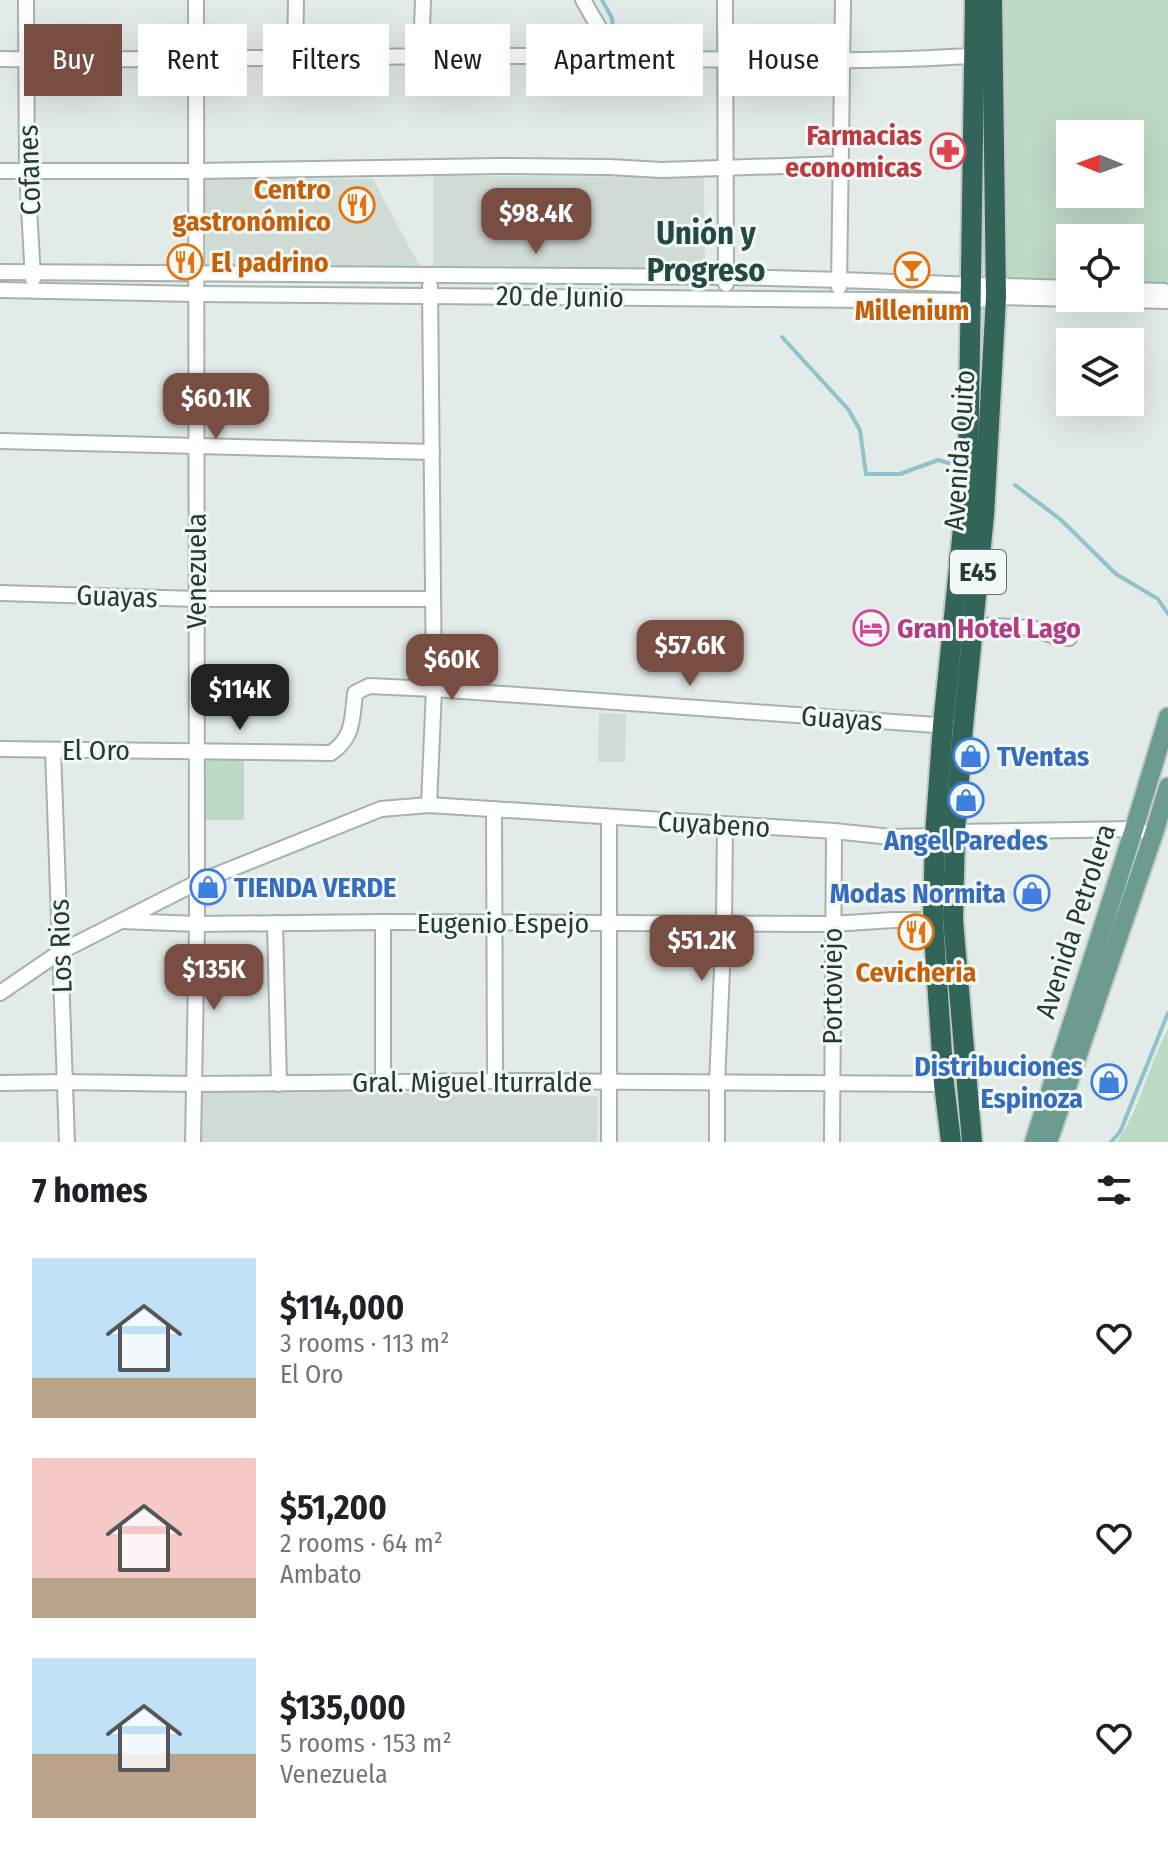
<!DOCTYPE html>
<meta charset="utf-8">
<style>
:root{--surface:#fff;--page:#f6f6f6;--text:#202124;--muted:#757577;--accent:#784e42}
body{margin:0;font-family:"Fira Sans Condensed",sans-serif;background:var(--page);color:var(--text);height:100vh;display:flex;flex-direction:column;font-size:30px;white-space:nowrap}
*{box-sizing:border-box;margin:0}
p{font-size:26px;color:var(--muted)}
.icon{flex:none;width:44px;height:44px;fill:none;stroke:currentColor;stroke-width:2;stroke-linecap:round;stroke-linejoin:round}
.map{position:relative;height:1142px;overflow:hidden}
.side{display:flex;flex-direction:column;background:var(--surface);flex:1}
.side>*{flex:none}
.top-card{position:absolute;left:24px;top:24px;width:1120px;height:72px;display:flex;gap:16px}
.needle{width:52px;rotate:271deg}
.buttons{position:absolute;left:1056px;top:120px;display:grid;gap:16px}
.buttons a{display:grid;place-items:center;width:88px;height:88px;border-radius:0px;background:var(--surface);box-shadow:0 8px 32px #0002;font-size:40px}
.price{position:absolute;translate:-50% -68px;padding:0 18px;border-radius:16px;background:var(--accent);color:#fff;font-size:26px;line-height:52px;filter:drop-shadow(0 2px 4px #0008)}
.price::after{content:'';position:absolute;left:50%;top:48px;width:24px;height:18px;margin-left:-12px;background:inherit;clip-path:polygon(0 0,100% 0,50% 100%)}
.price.on{background:#222;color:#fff}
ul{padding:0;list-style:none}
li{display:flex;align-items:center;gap:24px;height:200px;padding:0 32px}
li span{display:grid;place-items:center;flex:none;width:224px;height:160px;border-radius:0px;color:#555}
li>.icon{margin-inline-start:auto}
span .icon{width:96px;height:96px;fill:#fffc;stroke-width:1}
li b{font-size:34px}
h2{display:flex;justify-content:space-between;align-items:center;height:96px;padding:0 32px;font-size:34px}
.chip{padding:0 28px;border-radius:0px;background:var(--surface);box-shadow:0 8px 32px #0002;font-size:28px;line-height:72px}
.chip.on{background:var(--accent);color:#fff}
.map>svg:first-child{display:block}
.built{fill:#d1dbd6}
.green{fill:#bddac5;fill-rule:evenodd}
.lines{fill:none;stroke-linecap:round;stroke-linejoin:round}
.stream{stroke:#8fc2cb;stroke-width:4}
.minor-casing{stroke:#a5b2ae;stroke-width:18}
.major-casing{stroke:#c2c8c6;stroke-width:22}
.highway-casing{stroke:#c2c8c6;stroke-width:24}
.minor{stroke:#fff;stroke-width:14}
.major{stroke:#6b9c8f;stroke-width:18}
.highway{stroke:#336459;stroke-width:20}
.labels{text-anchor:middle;stroke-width:6;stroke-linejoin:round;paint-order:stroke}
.shield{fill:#f2f8f5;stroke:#62736e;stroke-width:2}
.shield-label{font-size:26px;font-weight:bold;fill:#243a34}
.health-label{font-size:28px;font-weight:bold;fill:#be3a42;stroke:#f2f8f5;text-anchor:end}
.street-label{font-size:28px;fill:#243a34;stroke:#f2f8f5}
.food-label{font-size:28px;font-weight:bold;fill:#c56008;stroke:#f2f8f5}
.hotel-label{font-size:28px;font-weight:bold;fill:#b23c85;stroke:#f2f8f5;text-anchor:start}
.shop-label{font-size:28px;font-weight:bold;fill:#366cbe;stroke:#f2f8f5;text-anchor:start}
.quarter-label{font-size:32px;font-weight:bold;fill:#224a40;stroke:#f2f8f5}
</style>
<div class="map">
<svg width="1168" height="1142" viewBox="0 0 1168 1142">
<rect width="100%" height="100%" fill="#e2ebe7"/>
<g class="built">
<path d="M433 176 704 177 705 273 433 271Z"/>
<path d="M204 178 373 179 420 267 207 269Z"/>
<path d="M599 713 626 714 625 762H598Z"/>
<path d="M202 1089 598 1096 597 1142H201Z"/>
</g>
<g class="green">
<path d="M1002 0H1168V284L1130 283V238H1070V281L1003 279ZM1070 134H1130V194H1070Z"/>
<path d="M199 756H244V820H200Z"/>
<path d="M1168 1029V1142H1117C1141 1107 1148 1066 1168 1029Z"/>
</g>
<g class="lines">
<g class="stream">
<path d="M602 0 612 18 614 43"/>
<path d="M782 337 848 409 860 430 866 474H900L938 460 949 463"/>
<path d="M1015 485 1060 519 1116 574 1158 599 1168 614"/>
<path d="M1111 1142 1120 1132 1168 1013"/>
</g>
<defs>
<g id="minor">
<path d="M26 0 27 171 33 279"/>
<path d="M583 0 616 57"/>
<path d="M725 0 726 284"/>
<path d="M421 56 423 0"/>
<path d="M295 58 296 0"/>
<path d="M0 59C176 61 352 55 528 56 679 57 832 66 983 55"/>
<path d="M0 171H197L499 166 609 167 662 170 841 164"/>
<path d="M0 272 727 277C841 279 956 285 1070 288"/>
<path d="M839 287 843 0"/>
<path d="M0 290 197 294 972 301 996 297 1168 301"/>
<path d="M1130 290 1164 291"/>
<path d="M0 441 432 452"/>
<path d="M0 593 196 599H433"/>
<path d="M973 625 1032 628 1054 636 1069 638"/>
<path d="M0 749 331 753C354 737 352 719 355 693L369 686 434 689 963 727"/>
<path d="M53 750 67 1142"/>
<path d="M429 805 434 689 430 286"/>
<path d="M494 809 495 1081"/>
<path d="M609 817V1142"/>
<path d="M955 832 1134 829 1142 831"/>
<path d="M122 921 197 924 383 922 832 924 893 920H941"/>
<path d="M275 923 279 1084"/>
<path d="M0 993 60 952 196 883 381 809 429 805 834 831 891 837 935 836"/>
<path d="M383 1082V922"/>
<path d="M0 1083 66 1082 194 1084 495 1081 944 1084"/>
<path d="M193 1142 197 924 196 0"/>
<path d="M717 1142V1083L724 924 725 825"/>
<path d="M832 1142 834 831"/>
</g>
<g id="major">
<path d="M1034 1142 1134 829 1168 717"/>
<path d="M1048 1142 1154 833 1168 787"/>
</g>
<g id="highway">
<path d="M951 1142 944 1084 933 920 935 836 943 725 968 480 975 0"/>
<path d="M972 1142 953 920 955 832 963 727 984 515 996 297 992 0"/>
</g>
</defs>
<use href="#minor" class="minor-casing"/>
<use href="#major" class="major-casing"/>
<use href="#highway" class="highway-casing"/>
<use href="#minor" class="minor"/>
<use href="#major" class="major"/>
<use href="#highway" class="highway"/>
</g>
<defs>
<symbol id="pharmacy-ring" viewBox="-11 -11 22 22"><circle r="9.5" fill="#f2f8f5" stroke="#e0444e" stroke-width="1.5"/><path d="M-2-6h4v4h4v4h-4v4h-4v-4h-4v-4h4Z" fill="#e0444e"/></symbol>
<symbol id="restaurant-ring" viewBox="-11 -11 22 22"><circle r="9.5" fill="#f2f8f5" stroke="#e8710a" stroke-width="1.5"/><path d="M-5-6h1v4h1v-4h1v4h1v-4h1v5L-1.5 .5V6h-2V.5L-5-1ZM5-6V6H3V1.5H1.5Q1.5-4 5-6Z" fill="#e8710a"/></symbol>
<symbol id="bar-ring" viewBox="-11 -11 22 22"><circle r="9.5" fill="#f2f8f5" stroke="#e8710a" stroke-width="1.5"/><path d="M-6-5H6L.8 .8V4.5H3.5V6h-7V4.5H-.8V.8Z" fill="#e8710a"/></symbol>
<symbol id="hotel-ring" viewBox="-11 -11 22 22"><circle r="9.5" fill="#f2f8f5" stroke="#d1479c" stroke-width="1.5"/><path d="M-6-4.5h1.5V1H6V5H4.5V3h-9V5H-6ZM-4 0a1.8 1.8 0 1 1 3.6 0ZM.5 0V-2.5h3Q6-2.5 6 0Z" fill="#d1479c"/></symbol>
<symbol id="shop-ring" viewBox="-11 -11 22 22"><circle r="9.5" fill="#f2f8f5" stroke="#3f7fe0" stroke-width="1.5"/><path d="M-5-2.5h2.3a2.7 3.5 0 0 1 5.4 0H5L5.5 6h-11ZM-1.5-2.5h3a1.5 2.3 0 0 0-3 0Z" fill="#3f7fe0"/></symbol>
</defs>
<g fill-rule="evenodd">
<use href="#pharmacy-ring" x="928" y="131" width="40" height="40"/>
<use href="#restaurant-ring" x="337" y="185" width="40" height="40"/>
<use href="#restaurant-ring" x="165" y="242" width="40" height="40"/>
<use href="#bar-ring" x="892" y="250" width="40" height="40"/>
<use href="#hotel-ring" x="851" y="608" width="40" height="40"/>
<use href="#shop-ring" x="951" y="736" width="40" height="40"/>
<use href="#shop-ring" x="946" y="780" width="40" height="40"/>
<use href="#shop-ring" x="188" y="867" width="40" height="40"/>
<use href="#shop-ring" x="1012" y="873" width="40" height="40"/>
<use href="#restaurant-ring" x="896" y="912" width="40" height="40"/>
<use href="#shop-ring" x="1089" y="1062" width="40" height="40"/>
</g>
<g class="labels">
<rect class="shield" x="950" y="550" width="56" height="44" rx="6"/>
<g class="shield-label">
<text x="978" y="581">E45</text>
</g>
<g class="health-label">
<text x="922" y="145">Farmacias<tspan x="922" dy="32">economicas</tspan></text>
</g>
<g class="street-label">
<text transform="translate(29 170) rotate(-92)" y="10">Cofanes</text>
<text transform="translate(560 296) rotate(1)" y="10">20 de Junio</text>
<text transform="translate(959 450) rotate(-86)" y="10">Avenida Quito</text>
<text transform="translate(196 571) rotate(-90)" y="10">Venezuela</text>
<text transform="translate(117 596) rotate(2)" y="10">Guayas</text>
<text transform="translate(842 718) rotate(4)" y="10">Guayas</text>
<text x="96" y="760">El Oro</text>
<text transform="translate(714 824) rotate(3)" y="10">Cuyabeno</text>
<text transform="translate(1075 921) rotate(-72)" y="10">Avenida Petrolera</text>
<text x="503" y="933">Eugenio Espejo</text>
<text transform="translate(60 946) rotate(-92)" y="10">Los Rios</text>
<text transform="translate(832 986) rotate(-90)" y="10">Portoviejo</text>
<text x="472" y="1092">Gral. Miguel Iturralde</text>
</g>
<g class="food-label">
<text x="331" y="199" text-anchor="end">Centro<tspan x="331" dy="32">gastronómico</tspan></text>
<text x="211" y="272" text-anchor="start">El padrino</text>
<text x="912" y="320">Millenium</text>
<text x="916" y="982">Cevicheria</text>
</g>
<g class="hotel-label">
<text x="897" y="638">Gran Hotel Lago</text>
</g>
<g class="shop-label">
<text x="997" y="766">TVentas</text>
<text x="966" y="850" text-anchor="middle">Angel Paredes</text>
<text x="234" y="897">TIENDA VERDE</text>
<text x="1006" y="903" text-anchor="end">Modas Normita</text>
<text x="1083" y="1076" text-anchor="end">Distribuciones<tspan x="1083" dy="32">Espinoza</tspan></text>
</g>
<g class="quarter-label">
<text x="706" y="244">Unión y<tspan x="706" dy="37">Progreso</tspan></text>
</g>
</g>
</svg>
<div class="buttons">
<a><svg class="needle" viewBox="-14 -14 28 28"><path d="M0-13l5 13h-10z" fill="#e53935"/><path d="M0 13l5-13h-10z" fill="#757577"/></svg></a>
<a><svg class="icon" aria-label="locate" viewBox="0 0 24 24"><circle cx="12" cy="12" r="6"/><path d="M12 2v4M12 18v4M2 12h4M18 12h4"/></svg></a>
<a><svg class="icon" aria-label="layers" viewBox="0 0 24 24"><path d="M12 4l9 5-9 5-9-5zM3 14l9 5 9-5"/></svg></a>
</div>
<b class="price" style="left:536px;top:256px">$98.4K</b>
<b class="price" style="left:216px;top:441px">$60.1K</b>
<b class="price" style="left:690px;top:688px">$57.6K</b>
<b class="price" style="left:452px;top:702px">$60K</b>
<b class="price on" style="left:240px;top:732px">$114K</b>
<b class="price" style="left:702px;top:983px">$51.2K</b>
<b class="price" style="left:214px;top:1012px">$135K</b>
<div class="top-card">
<a class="chip on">Buy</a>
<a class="chip">Rent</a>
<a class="chip">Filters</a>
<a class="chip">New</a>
<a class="chip">Apartment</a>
<a class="chip">House</a>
</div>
</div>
<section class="side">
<h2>7 homes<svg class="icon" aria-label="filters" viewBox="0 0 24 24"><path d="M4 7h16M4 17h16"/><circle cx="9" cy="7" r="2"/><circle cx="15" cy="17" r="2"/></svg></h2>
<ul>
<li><span style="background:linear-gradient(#bfe0f5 75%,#b9a48a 0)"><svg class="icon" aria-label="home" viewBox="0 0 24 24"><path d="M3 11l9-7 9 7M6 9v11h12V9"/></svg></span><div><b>$114,000</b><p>3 rooms · 113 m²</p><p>El Oro</p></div><svg class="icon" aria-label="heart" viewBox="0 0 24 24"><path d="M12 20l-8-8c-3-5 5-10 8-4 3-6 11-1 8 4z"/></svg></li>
<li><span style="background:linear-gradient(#f6c9c9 75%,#b9a48a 0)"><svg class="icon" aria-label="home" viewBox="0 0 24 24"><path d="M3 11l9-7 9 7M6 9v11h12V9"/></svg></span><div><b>$51,200</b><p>2 rooms · 64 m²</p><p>Ambato</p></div><svg class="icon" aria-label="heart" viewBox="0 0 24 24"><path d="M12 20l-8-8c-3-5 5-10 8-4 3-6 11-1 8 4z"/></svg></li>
<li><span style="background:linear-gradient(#bfe0f5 60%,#b9a48a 0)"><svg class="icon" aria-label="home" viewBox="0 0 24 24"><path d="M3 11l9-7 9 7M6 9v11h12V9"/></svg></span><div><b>$135,000</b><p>5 rooms · 153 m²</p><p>Venezuela</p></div><svg class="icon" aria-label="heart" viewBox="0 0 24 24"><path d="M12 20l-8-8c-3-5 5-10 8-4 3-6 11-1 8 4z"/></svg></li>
</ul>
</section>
